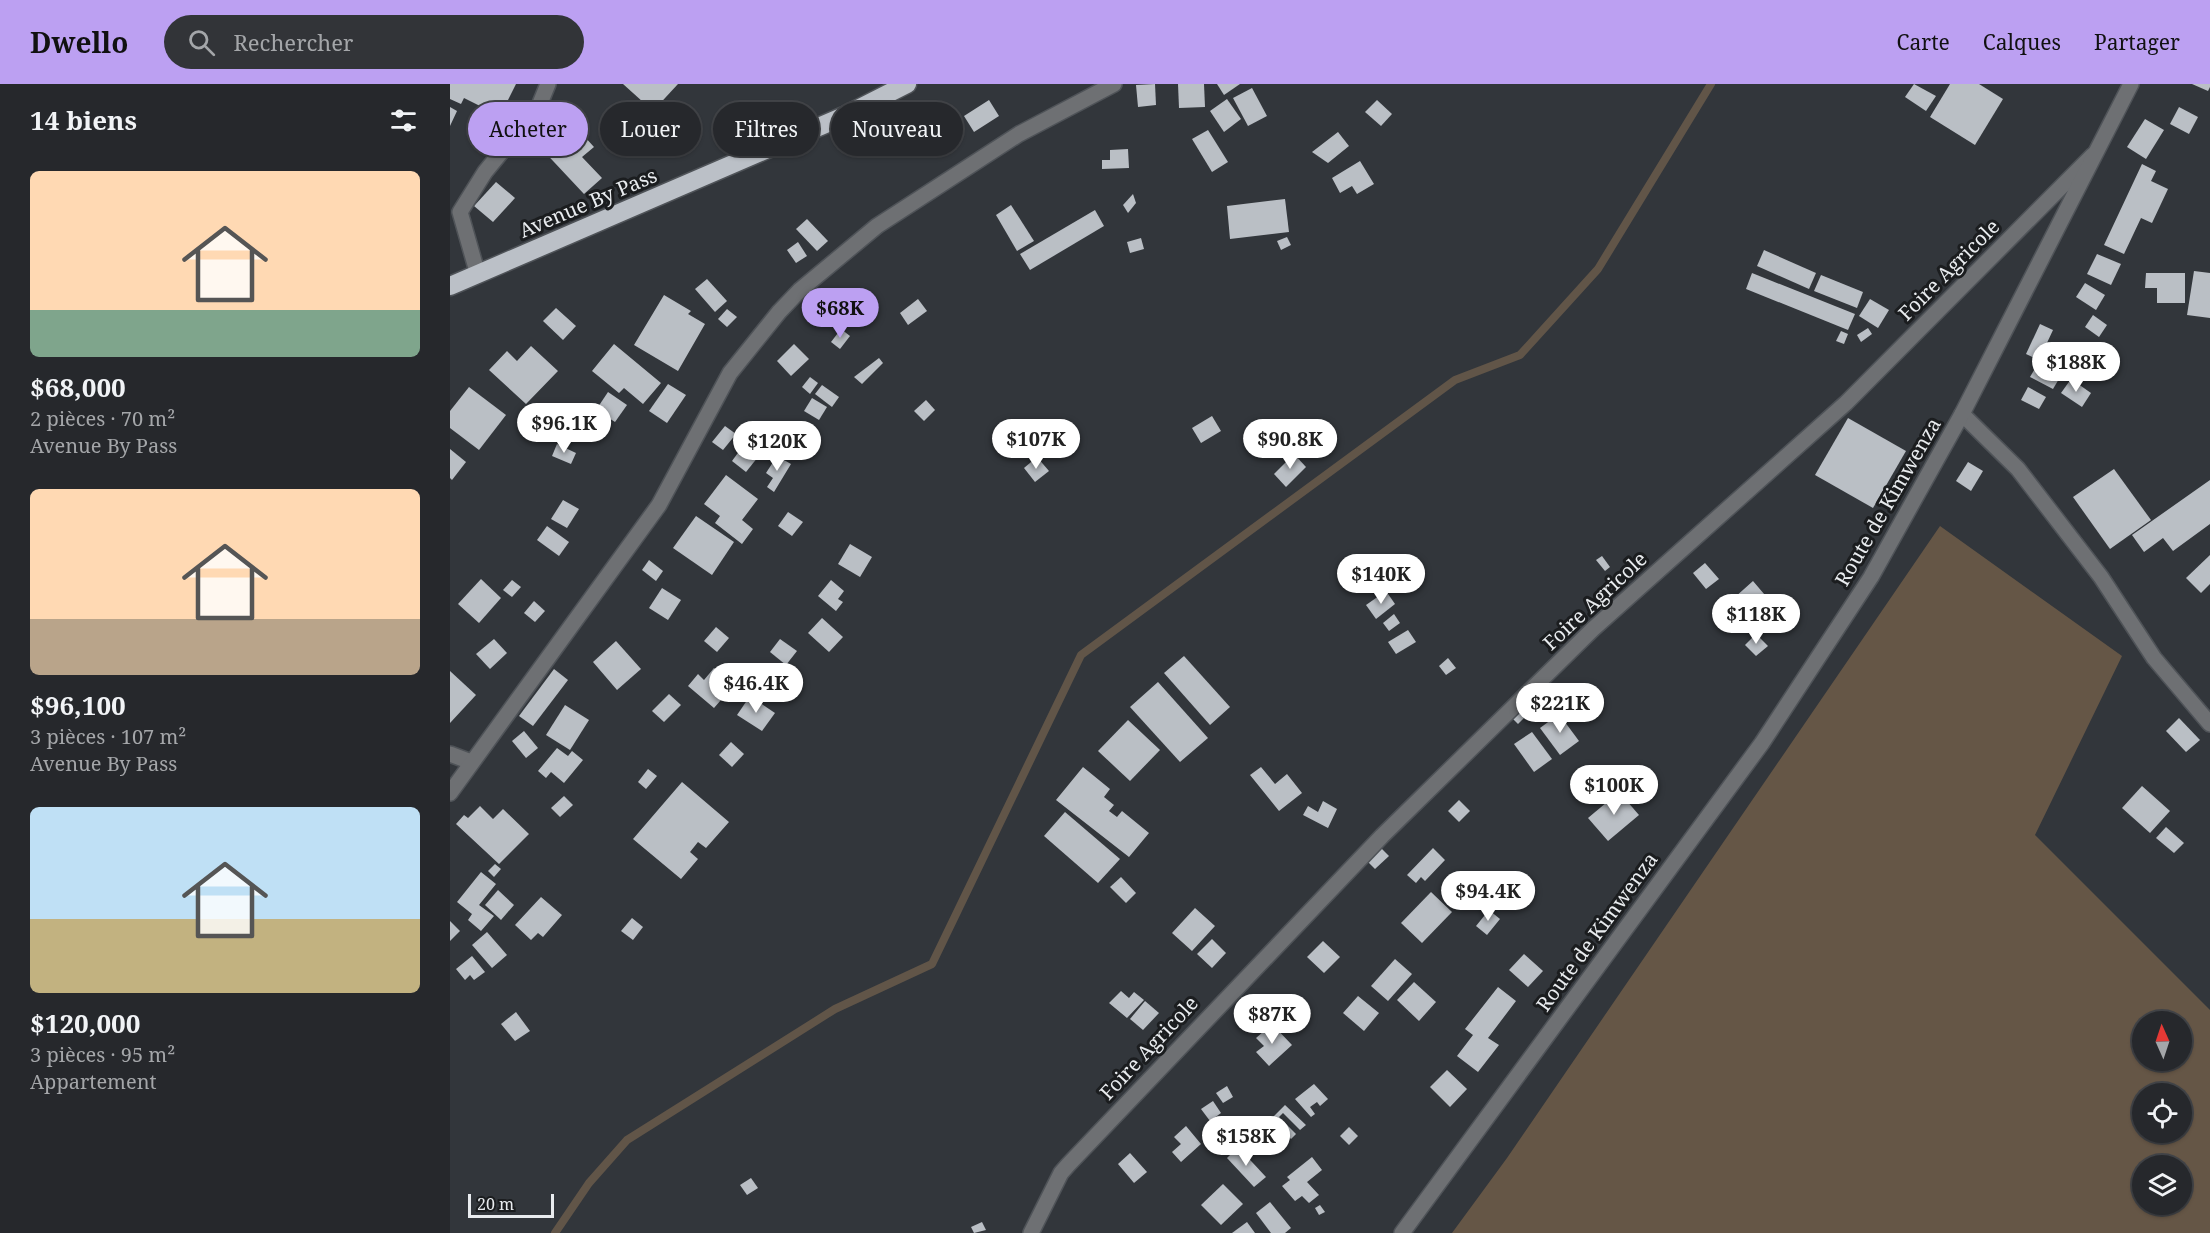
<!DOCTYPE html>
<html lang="fr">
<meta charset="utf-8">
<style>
:root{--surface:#26282c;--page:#323438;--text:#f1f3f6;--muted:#a4a6a9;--line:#424448;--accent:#bca0f2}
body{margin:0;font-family:"Noto Serif",serif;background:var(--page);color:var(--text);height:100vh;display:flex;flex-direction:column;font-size:22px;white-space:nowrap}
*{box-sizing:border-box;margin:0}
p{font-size:20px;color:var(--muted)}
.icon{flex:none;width:33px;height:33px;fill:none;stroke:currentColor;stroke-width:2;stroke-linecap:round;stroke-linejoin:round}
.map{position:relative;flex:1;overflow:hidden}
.sheet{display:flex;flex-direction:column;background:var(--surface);width:450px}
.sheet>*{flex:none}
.banner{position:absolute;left:18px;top:18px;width:570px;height:54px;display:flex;gap:12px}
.needle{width:39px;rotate:357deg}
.controls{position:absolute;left:1682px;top:927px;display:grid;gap:12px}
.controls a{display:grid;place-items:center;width:60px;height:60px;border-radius:50%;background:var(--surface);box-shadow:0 2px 4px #0004,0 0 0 2px var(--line);font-size:30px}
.scale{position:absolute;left:18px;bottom:15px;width:86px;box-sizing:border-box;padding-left:6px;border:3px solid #e9ecef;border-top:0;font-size:16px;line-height:21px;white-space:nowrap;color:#e9ecef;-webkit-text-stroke:4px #1b1d1f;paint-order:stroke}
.price{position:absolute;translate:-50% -51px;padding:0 14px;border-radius:21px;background:#fff;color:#222;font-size:20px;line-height:39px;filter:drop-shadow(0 2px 3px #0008)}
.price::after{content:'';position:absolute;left:50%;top:36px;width:18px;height:14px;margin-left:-9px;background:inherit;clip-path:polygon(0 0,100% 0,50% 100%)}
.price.active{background:var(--accent);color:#111}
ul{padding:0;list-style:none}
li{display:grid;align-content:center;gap:12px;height:318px;padding:0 30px}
li span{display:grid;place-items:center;height:186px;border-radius:9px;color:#555}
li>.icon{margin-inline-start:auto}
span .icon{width:108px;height:108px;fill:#fffc;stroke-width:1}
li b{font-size:26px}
h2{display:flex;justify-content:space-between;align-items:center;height:72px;padding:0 30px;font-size:26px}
.chip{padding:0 21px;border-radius:27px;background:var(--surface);box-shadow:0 2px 4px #0004,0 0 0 2px var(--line);font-size:21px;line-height:54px}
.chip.active{background:var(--accent);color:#111}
header{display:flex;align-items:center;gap:36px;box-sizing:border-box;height:84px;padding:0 30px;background:var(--accent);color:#111}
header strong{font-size:28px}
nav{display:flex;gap:33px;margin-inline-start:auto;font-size:21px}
.search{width:420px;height:54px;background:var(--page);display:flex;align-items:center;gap:15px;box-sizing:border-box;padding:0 21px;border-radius:33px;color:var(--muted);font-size:22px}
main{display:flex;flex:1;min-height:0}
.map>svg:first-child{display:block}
.green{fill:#655646;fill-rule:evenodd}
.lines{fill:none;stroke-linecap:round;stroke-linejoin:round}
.stream{stroke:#615548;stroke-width:8}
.building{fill:#babfc5}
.minor-casing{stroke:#4f5358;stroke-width:18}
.highway-casing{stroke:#4f5358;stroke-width:21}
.minor{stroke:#6e7073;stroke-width:15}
.highway{stroke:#bbc0c7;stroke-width:18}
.labels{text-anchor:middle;stroke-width:6;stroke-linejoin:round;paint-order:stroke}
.street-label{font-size:20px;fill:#e9ecef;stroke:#1b1d1f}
</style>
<header>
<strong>Dwello</strong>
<div class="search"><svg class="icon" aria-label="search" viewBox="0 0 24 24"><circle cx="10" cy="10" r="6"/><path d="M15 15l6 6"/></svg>Rechercher</div>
<nav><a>Carte</a><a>Calques</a><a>Partager</a></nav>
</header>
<main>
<section class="sheet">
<h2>14 biens<svg class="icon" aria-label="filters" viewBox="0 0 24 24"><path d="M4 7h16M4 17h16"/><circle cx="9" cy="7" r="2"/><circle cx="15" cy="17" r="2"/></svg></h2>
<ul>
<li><span style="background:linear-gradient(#ffd9b3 75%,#7fa58c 0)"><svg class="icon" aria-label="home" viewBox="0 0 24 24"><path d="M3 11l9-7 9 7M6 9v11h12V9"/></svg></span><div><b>$68,000</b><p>2 pièces · 70 m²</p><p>Avenue By Pass</p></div></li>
<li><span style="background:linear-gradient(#ffd9b3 70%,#b9a48a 0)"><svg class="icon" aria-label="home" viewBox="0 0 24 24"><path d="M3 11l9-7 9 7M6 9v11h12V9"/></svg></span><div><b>$96,100</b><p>3 pièces · 107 m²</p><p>Avenue By Pass</p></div></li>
<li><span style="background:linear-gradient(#bfe0f5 60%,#c2b280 0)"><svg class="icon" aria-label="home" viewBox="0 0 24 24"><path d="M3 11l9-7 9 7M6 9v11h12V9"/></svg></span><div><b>$120,000</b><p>3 pièces · 95 m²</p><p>Appartement</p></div></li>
</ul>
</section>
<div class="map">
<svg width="1760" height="1149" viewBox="0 0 1760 1149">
<rect width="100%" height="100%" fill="#32363b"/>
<path class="green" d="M1490 442 1672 572 1585 751 1760 926V1149H1002L1057 1074ZM1692 938H1731V976H1692ZM1692 1010H1731V1048H1692ZM1692 1082H1731V1120H1692Z"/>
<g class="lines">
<path class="stream" d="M105 1149 139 1099 177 1056 385 925 482 880 631 571 1005 296 1070 271 1148 185 1261 0"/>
</g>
<g class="building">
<path d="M0 0H66L50 32 14 14 11 20 0 15Z"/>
<path d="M173 0H228L203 27Z"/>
<path d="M705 0 706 21 688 23 686 1Z"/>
<path d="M728 0H754L755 23 729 24Z"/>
<path d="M767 0H790L774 11Z"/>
<path d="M1464 0 1486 12 1476 27 1455 13Z"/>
<path d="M1500 0H1529L1553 15 1525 61 1480 33Z"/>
<path d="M1742 0H1760V3L1758 7Z"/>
<path d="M802 4 817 32 798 42 783 14Z"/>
<path d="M777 15 791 35 774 48 760 27Z"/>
<path d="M539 16 549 32 524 48 514 32Z"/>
<path d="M927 16 942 30 931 42 915 28Z"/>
<path d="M104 19 144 63 132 73 152 94 134 110 74 46Z"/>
<path d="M0 23 7 27 0 42Z"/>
<path d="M1729 23 1748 33 1739 50 1720 40Z"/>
<path d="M1695 35 1714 46 1696 75 1677 63Z"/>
<path d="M758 46 778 78 762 88 742 55Z"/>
<path d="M888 48 899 62 878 79 862 68Z"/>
<path d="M678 65 679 84 652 85V76H660V66Z"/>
<path d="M910 77 924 100 907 110 902 102 890 109 882 94Z"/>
<path d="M1692 80 1706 87 1701 97 1718 105 1702 139 1691 134 1674 170 1654 161Z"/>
<path d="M46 98 65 114 43 138 24 122Z"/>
<path d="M683 110 686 119 678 129 673 121Z"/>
<path d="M835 115 839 148 780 155 777 122Z"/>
<path d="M561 121 584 157 567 167 546 131Z"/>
<path d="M645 126 654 142 580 186 570 170Z"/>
<path d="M357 135 378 157 367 167 346 145Z"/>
<path d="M837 153 841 161 831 166 827 157Z"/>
<path d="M691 154 694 165 680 169 677 158Z"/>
<path d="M348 158 357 172 346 179 337 166Z"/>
<path d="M1314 166 1366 189 1359 205 1307 182Z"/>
<path d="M1647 170 1671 180 1661 201 1637 190Z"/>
<path d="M1744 187 1760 189V234L1737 231Z"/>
<path d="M1302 189 1405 230 1398 246 1296 205Z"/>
<path d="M1696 189H1735V219H1707V204H1695Z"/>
<path d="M1371 191 1413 208 1407 224 1364 207Z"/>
<path d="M257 195 277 217 265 228 245 205Z"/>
<path d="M1635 199 1655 211 1646 226 1626 213Z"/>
<path d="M214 211 241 227 238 230 255 240 228 287 184 261Z"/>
<path d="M468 215 477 227 458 241 450 229Z"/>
<path d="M1420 215 1439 226 1428 244 1409 232Z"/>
<path d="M106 224 126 242 113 256 93 237Z"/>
<path d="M277 225 287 233 277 243 268 235Z"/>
<path d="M1643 231 1657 241 1649 253 1635 243Z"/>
<path d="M1590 240 1603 246 1589 276 1576 270Z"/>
<path d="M1418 244 1422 250 1411 258 1407 251Z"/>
<path d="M391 245 400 252 390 265 381 258Z"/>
<path d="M1391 247 1398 250 1394 260 1386 257Z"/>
<path d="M1602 259 1636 278 1630 289 1596 269Z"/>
<path d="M164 260 211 299 193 320 174 304 169 309 142 287Z"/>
<path d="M344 260 359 275 341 292 327 277Z"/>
<path d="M81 262 108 287 76 320 39 286 57 267 67 277Z"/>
<path d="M1593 271 1616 283 1603 305 1580 293Z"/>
<path d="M429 274 433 279 412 300 404 293Z"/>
<path d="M360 293 368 299 360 310 352 303Z"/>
<path d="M1621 295 1641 309 1632 323 1611 309Z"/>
<path d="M218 300 236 311 217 339 199 327Z"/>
<path d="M372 301 389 313 382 323 365 310Z"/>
<path d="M19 303 56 331 29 366 0 344V327Z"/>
<path d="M1578 303 1596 313 1589 325 1571 316Z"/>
<path d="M158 308 177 321 165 338 146 326Z"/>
<path d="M362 314 377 323 369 336 354 327Z"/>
<path d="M476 316 485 326 474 337 464 327Z"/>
<path d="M762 332 771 347 751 359 742 344Z"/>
<path d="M1398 334 1456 367 1423 424 1365 391Z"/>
<path d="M275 342 286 350 273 366 262 358Z"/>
<path d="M107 360 126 369 121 380 102 372Z"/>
<path d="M293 362 308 373 296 388 282 377Z"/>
<path d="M0 365 16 378 2 396 0 394Z"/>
<path d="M844 370 856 383 836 403 824 390Z"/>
<path d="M327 372 341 380 324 408 317 403 323 394 316 389Z"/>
<path d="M587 373 599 387 585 398 574 384Z"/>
<path d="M1518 378 1533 387 1521 407 1506 397Z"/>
<path d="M1664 385 1701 436 1660 465 1623 413Z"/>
<path d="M276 391 308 415 292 436 303 445 292 460 265 439 270 432 254 420Z"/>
<path d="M1760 396V440L1723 467 1713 454 1694 468 1682 451Z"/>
<path d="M113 416 129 425 117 444 101 435Z"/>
<path d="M338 428 353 438 342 452 328 442Z"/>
<path d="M246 432 284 458 262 491 223 464Z"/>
<path d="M97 442 119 458 109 472 87 456Z"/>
<path d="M400 460 422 473 410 493 388 480Z"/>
<path d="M1760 471V500L1751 509 1736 494Z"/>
<path d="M1152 472 1160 483 1155 487 1146 476Z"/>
<path d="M199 476 213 487 206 497 192 486Z"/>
<path d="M1255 479 1269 495 1256 505 1243 489Z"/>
<path d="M31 495 51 514 29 539 8 520Z"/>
<path d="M62 496 71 503 62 513 53 506Z"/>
<path d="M381 496 394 507 388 515 393 518 386 527 368 512Z"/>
<path d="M1303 497 1320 517 1293 541 1284 532 1292 523 1284 514Z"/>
<path d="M212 504 231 516 218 536 199 524Z"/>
<path d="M936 507 945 520 926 535 916 521Z"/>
<path d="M84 517 95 527 85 538 74 529Z"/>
<path d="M944 530 950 539 939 547 933 539Z"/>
<path d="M372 534 393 553 379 568 358 549Z"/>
<path d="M266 543 279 554 267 568 254 557Z"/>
<path d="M958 546 966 558 946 570 938 558Z"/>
<path d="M1306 550 1318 562 1306 572 1295 561Z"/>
<path d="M44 555 57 569 40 585 26 570Z"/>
<path d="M330 555 347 567 336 581 320 568Z"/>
<path d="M166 557 191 585 167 606 143 578Z"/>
<path d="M734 572 780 623 760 641 714 589Z"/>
<path d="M998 574 1006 584 996 591 989 582Z"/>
<path d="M264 584 284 601 264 624 238 602 248 590 254 596Z"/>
<path d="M104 585 118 596 83 642 69 632Z"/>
<path d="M0 587 26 611 0 639Z"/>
<path d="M708 598 758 654 730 678 680 623Z"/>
<path d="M1095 598 1109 612 1095 624 1082 610Z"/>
<path d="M219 610 231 621 214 638 202 627Z"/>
<path d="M300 612 325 629 312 647 287 631Z"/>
<path d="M115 621 139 636 120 666 96 651Z"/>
<path d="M1067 624 1076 632 1068 640 1059 631Z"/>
<path d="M1109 630 1129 657 1110 671 1090 644Z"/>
<path d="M1729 634 1750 656 1736 668 1716 647Z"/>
<path d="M678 636 710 666 680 697 648 667Z"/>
<path d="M74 647 88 664 76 674 62 657Z"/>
<path d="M1082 648 1102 675 1084 688 1064 660Z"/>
<path d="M281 658 294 670 282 683 269 671Z"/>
<path d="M107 664 118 672 122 667 133 676 114 699 101 688 96 694 88 687Z"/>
<path d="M633 683 660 705 654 713 664 721 659 727 667 733 672 727 699 749 679 773 606 716Z"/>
<path d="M811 683 825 700 837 690 852 709 829 727 800 691Z"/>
<path d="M198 685 207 692 196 705 188 698Z"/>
<path d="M232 698 279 738 256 764 248 758 240 768 248 775 231 795 183 755Z"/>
<path d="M1692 702 1720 727 1700 749 1672 724Z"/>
<path d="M1169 708 1189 731 1158 757 1138 734Z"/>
<path d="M114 712 123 721 110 733 101 724Z"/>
<path d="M1009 716 1020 727 1009 738 998 727Z"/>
<path d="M873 717 887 725 878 744 853 731 858 722 868 728Z"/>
<path d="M30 722 43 735 53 725 79 750 49 780 6 740 14 731 18 734Z"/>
<path d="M615 728 670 775 648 799 594 752Z"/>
<path d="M1716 743 1734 759 1724 769 1706 754Z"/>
<path d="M929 762 939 772 925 785 915 775Z"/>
<path d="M983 764 995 776 975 797 971 793 966 799 957 791Z"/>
<path d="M45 780 51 785 44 793 38 787Z"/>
<path d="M31 788 46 800 29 821 44 832 31 847 18 836 22 830 7 818Z"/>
<path d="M671 793 686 809 676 819 660 803Z"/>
<path d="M48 806 64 821 51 836 35 821Z"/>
<path d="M981 808 1002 828 972 859 951 839Z"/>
<path d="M91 813 112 831 93 853 88 849 81 856 65 841Z"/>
<path d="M745 824 765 842 742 867 722 849Z"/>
<path d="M1039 826 1050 835 1037 851 1026 842Z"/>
<path d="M182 834 193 843 183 856 171 847Z"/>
<path d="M0 837 10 847 0 857Z"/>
<path d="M37 848 57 871 42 884 22 861Z"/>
<path d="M762 855 776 869 762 884 747 870Z"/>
<path d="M873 857 890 873 874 889 857 873Z"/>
<path d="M1074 870 1093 887 1078 903 1059 886Z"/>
<path d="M22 872 35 888 24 896 20 891 15 896 6 885Z"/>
<path d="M945 875 962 890 938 917 921 902Z"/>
<path d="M964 898 986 918 969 937 947 916Z"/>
<path d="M1048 903 1066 917 1038 954 1049 961 1028 988 1007 972 1023 951 1015 945Z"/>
<path d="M671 907 679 914 684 908 694 916 677 934 659 919Z"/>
<path d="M908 912 929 929 914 947 893 929Z"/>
<path d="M695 917 709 929 693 946 680 935Z"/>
<path d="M66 928 80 947 65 957 51 940Z"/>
<path d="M822 940 842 961 819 982 806 968 814 962 806 954Z"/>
<path d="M997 986 1017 1005 1000 1023 980 1003Z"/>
<path d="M864 1000 878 1015 870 1022 867 1018 860 1023 865 1030 861 1033 845 1015Z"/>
<path d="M777 1002 783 1013 773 1019 766 1009Z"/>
<path d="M763 1017 771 1029 760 1037 751 1025Z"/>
<path d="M835 1021 856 1041 850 1046 833 1029 829 1033 846 1050 841 1055 821 1035Z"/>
<path d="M736 1042 751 1060 731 1078 722 1068 731 1060 724 1053Z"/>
<path d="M899 1043 908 1052 899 1061 890 1052Z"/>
<path d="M788 1063 816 1093 804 1103 777 1074Z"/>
<path d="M680 1069 697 1088 684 1099 668 1080Z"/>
<path d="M862 1073 872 1086 857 1098 869 1111 859 1119 852 1112 845 1117 832 1102 840 1096 837 1093Z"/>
<path d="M301 1094 308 1104 297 1111 290 1101Z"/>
<path d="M773 1100 793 1120 771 1141 751 1121Z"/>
<path d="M820 1118 841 1144 835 1149H821L806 1129Z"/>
<path d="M870 1121 875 1128 869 1131 865 1124Z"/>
<path d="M532 1138 536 1146 524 1149 521 1143Z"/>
<path d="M797 1138 805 1149H782Z"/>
</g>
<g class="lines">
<defs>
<g id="minor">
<path d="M28 191 10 128 35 88 89 22 98 0"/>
<path d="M1512 330 1568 385 1651 493 1704 574 1760 640"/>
<path d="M0 670 21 678"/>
<path d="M0 709 209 421 280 289 329 228 350 206 427 142 569 50 664 0"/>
<path d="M581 1149 611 1089 618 1081 932 752 1143 545 1396 319 1643 71"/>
<path d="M952 1149 1312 659 1421 493 1512 330 1681 0"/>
</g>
<path id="highway" d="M0 202 394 32 457 0"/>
</defs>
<use href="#minor" class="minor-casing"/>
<use href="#highway" class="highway-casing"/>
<use href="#minor" class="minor"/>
<use href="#highway" class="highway"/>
</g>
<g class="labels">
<g class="street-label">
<text transform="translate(138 119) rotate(-23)" y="7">Avenue By Pass</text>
<text transform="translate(1499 186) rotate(-45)" y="7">Foire Agricole</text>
<text transform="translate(1438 418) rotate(-60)" y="7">Route de Kimwenza</text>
<text transform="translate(1145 517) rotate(-43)" y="7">Foire Agricole</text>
<text transform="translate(1147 848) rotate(-54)" y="7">Route de Kimwenza</text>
<text transform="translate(699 964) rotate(-47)" y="7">Foire Agricole</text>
</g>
</g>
</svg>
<div class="controls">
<a><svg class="needle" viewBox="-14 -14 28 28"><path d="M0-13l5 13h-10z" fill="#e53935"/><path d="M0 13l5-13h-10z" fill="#a4a6a9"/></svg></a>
<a><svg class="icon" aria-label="locate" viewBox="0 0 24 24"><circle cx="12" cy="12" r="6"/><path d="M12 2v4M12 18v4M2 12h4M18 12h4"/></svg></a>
<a><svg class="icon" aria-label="layers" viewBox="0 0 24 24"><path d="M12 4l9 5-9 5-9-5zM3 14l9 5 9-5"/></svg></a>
</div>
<div class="scale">20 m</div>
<b class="price active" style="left:390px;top:255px">$68K</b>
<b class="price" style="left:1626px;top:309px">$188K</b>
<b class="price" style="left:114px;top:370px">$96.1K</b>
<b class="price" style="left:586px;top:386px">$107K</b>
<b class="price" style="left:840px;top:386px">$90.8K</b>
<b class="price" style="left:327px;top:388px">$120K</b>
<b class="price" style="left:931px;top:521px">$140K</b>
<b class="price" style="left:1306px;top:561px">$118K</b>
<b class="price" style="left:306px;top:630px">$46.4K</b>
<b class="price" style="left:1110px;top:650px">$221K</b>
<b class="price" style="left:1164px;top:732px">$100K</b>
<b class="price" style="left:1038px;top:838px">$94.4K</b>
<b class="price" style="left:822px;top:961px">$87K</b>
<b class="price" style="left:796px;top:1083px">$158K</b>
<div class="banner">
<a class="chip active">Acheter</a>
<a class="chip">Louer</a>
<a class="chip">Filtres</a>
<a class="chip">Nouveau</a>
</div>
</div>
</main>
